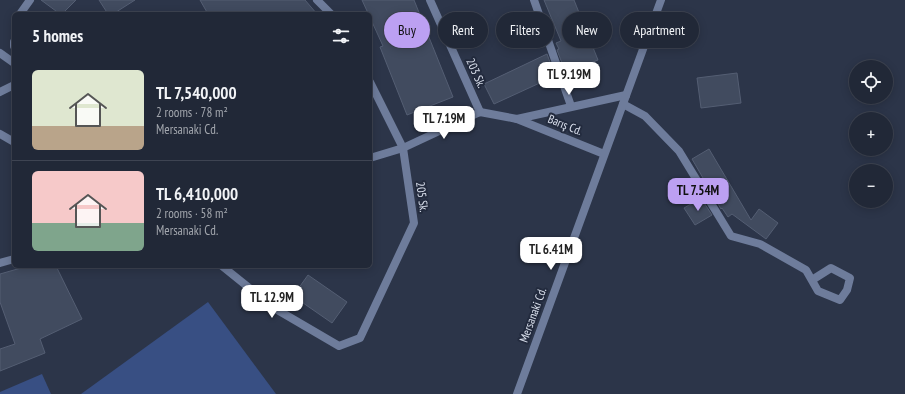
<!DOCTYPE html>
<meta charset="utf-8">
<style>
:root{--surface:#212837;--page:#2d3442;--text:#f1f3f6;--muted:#a2a6ad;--line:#3e4452;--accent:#bca0f2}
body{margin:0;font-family:"PT Sans Narrow",sans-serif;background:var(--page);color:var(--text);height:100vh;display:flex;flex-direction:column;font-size:15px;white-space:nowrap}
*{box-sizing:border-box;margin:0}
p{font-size:13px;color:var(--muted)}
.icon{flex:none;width:22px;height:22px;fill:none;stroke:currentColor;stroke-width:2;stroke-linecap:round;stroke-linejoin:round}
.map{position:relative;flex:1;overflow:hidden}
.sheet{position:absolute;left:12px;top:12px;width:360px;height:256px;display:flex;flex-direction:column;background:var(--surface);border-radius:6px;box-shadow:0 2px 10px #0003,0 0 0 1px var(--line)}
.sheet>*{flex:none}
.guide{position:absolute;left:384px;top:12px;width:380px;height:36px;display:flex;gap:8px}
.tools{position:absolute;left:849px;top:60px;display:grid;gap:8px}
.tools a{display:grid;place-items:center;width:44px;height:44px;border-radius:50%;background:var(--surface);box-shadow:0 2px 10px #0003,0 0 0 1px var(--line);font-size:20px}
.price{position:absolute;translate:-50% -34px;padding:0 9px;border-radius:8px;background:#fff;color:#222;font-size:13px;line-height:26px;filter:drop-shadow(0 1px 2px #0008)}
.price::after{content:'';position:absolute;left:50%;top:24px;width:12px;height:9px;margin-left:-6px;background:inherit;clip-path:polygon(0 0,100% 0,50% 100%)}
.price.current{background:var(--accent);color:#111}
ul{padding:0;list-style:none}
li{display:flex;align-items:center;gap:12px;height:100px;padding:0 20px}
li+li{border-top:1px solid var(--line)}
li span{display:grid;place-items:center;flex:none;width:112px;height:80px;border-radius:6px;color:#555}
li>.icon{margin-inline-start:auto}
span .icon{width:48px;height:48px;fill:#fffc;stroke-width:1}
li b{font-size:17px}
h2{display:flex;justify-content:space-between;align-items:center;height:48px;padding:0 20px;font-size:17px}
.pill{padding:0 14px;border-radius:18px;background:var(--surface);box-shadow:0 2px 10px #0003,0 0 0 1px var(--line);font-size:14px;line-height:36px}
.pill.current{background:var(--accent);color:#111}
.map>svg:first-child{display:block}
.green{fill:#384f83}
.building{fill:#414b5f;stroke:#545e73}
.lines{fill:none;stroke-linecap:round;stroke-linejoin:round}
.minor{stroke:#6e7c9b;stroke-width:8}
.tertiary{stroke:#6e7c9b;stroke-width:8}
.labels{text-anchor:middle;stroke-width:4;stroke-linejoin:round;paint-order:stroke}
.street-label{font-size:12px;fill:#dae0ed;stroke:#232b3e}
</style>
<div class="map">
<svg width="905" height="394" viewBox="0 0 905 394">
<rect width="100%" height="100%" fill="#2c3549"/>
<g class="green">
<path d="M208 302 276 394H81Z"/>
<path d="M42 374 51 394H0V392Z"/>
</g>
<g class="building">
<path d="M41 0H76L62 14H60Z"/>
<path d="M99 0H135L113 14H108Z"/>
<path d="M200 0H305L317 14H208Z"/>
<path d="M362 0H414L453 97 407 115 380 47 383 46Z"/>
<path d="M544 0H574L598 60 568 72 567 70 565 71 557 50 559 49 556 43 561 41Z"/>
<path d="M547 54 555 76 494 104 484 84Z"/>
<path d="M737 73 741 103 701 108 697 78Z"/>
<path d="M709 149 751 220 759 209 778 223 766 239 732 214 728 217 722 208 721 209 692 159Z"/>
<path d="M701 198 712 215 695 225 684 208Z"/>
<path d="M28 266H56L82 319 40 339 45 353 0 371V349L15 344 0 302V274Z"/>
<path d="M308 275 347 302 332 323 293 296Z"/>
</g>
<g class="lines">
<g class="minor">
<path d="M317 0 331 14"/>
<path d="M430 0 480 112"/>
<path d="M534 0 571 106"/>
<path d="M20 14 30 0"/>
<path d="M14 42V46"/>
<path d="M0 53 14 63"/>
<path d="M0 92 14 85"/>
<path d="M623 104 645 116 679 151 731 236 760 244 806 270 818 291 840 300 847 290 850 278 831 268 812 280"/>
<path d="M0 134 14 142"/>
<path d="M222 266 274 308 339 346 360 338 414 223 403 148 370 82"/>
</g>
<g class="tertiary">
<path d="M517 119 626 95"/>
<path d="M370 158 403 148 480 112 517 119 604 154"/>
<path d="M0 263 14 259"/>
<path d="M517 394 661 0"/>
</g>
</g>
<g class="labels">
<g class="street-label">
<text transform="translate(476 73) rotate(66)" y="4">203 Sk.</text>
<text transform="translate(565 125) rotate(22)" y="4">Barış Cd.</text>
<text transform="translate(422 197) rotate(82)" y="4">205 Sk.</text>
<text transform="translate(533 315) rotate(-70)" y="4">Mersanaki Cd.</text>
</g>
</g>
</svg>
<div class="tools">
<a><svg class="icon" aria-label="locate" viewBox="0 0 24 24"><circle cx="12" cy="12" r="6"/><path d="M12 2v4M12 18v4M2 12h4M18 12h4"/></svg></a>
<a>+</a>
<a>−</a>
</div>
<b class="price" style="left:569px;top:96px">TL 9.19M</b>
<b class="price" style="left:444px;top:140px">TL 7.19M</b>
<b class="price current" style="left:698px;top:212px">TL 7.54M</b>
<b class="price" style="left:551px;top:271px">TL 6.41M</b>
<b class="price" style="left:272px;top:319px">TL 12.9M</b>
<div class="guide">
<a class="pill current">Buy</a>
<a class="pill">Rent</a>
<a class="pill">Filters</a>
<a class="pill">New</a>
<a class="pill">Apartment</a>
</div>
<section class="sheet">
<h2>5 homes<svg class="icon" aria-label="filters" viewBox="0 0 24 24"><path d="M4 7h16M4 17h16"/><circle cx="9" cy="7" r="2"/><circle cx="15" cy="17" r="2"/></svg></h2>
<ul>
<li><span style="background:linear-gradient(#dfe7d0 70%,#b9a48a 0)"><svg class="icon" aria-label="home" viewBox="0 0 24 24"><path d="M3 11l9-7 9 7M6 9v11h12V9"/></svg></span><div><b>TL 7,540,000</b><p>2 rooms · 78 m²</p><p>Mersanaki Cd.</p></div></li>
<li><span style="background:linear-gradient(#f6c9c9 65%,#7fa58c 0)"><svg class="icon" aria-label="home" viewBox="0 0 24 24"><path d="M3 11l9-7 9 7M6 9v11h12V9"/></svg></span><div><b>TL 6,410,000</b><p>2 rooms · 58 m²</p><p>Mersanaki Cd.</p></div></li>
</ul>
</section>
</div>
